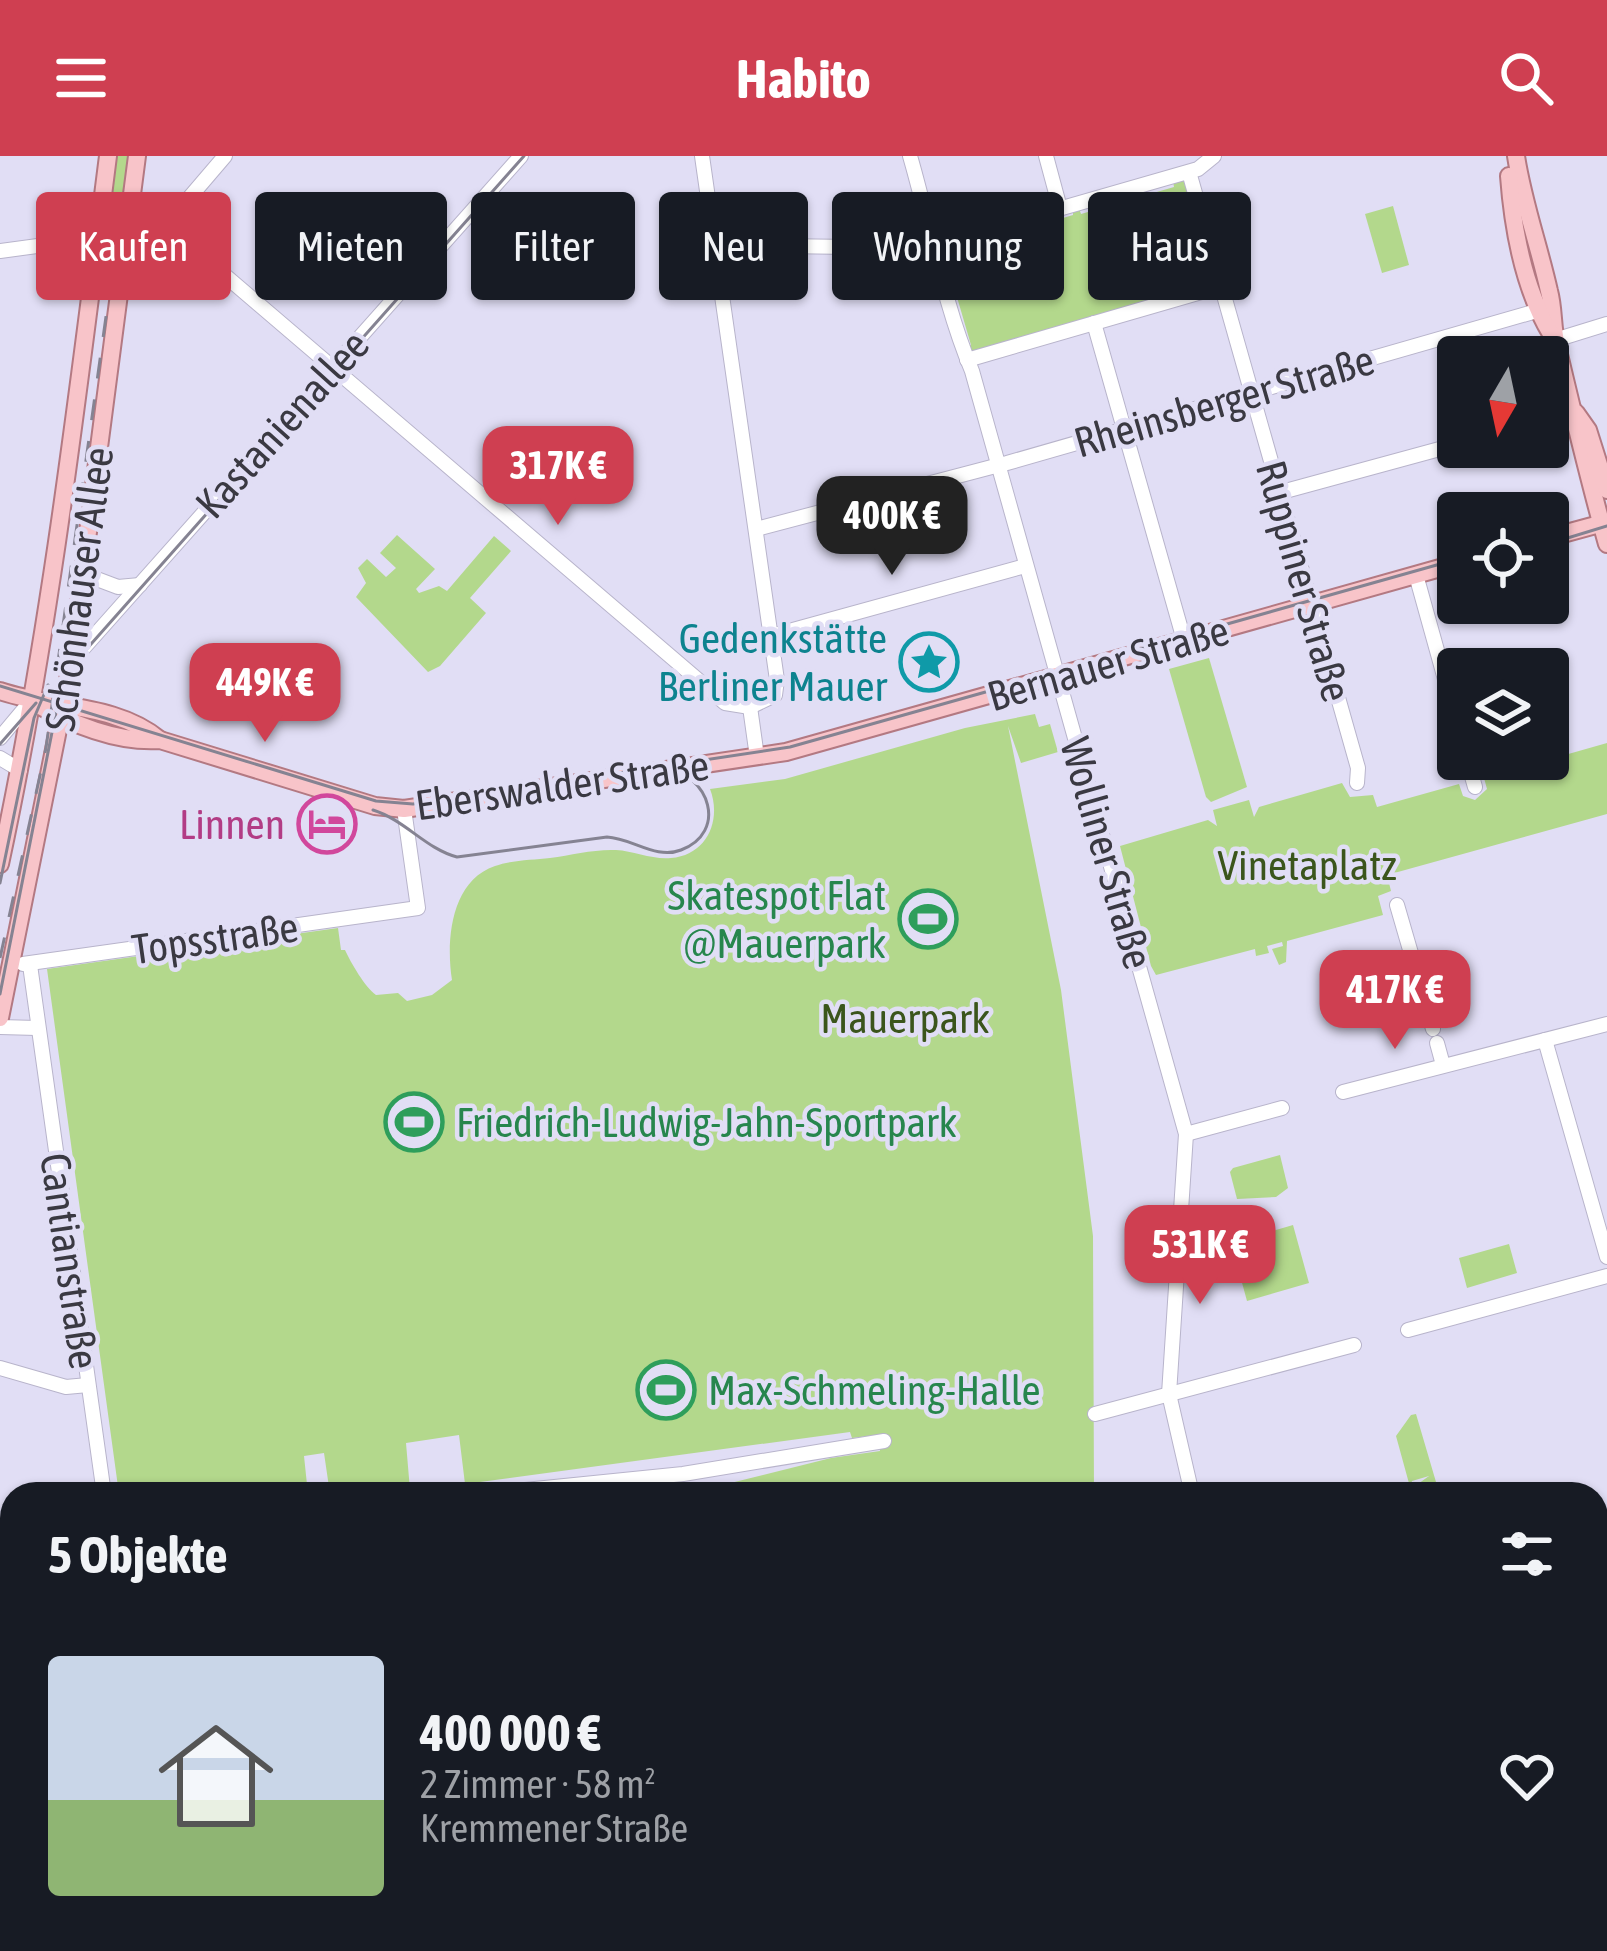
<!DOCTYPE html>
<html lang="de">
<meta charset="utf-8">
<style>
:root{--surface:#171b24;--page:#242831;--text:#f1f3f6;--muted:#9ea1a6;--line:#363941;--accent:#cf3f51}
body{margin:0;font-family:"Asap Condensed",sans-serif;background:var(--page);color:var(--text);height:100vh;display:flex;flex-direction:column;font-size:45px;white-space:nowrap}
*{box-sizing:border-box;margin:0}
p{font-size:39px;color:var(--muted)}
.icon{flex:none;width:66px;height:66px;fill:none;stroke:currentColor;stroke-width:2;stroke-linecap:round;stroke-linejoin:round}
.map{position:relative;flex:1;overflow:hidden}
.drawer{position:absolute;left:0px;top:1326px;width:1608px;height:471px;display:flex;flex-direction:column;background:var(--surface);border-radius:36px 36px 0 0;box-shadow:0 3px 9px #0004}
.drawer>*{flex:none}
.banner{position:absolute;left:36px;top:36px;width:1536px;height:108px;display:flex;gap:24px}
.needle{width:78px;rotate:189deg}
.tools{position:absolute;left:1437px;top:180px;display:grid;gap:24px}
.tools a{display:grid;place-items:center;width:132px;height:132px;border-radius:12px;background:var(--surface);box-shadow:0 3px 9px #0004;font-size:60px}
.price{position:absolute;translate:-50% -102px;padding:0 27px;border-radius:24px;background:var(--accent);color:#fff;font-size:39px;line-height:78px;filter:drop-shadow(0 3px 6px #0008)}
.price::after{content:'';position:absolute;left:50%;top:72px;width:36px;height:27px;margin-left:-18px;background:inherit;clip-path:polygon(0 0,100% 0,50% 100%)}
.price.selected{background:#222;color:#fff}
ul{padding:0;list-style:none}
li{display:flex;align-items:center;gap:36px;height:300px;padding:0 48px}
li+li{border-top:3px solid var(--line)}
li span{display:grid;place-items:center;flex:none;width:336px;height:240px;border-radius:12px;color:#555}
li>.icon{margin-inline-start:auto}
span .icon{width:144px;height:144px;fill:#fffc;stroke-width:1}
li b{font-size:51px}
h2{display:flex;justify-content:space-between;align-items:center;height:144px;padding:0 48px;font-size:51px}
.tag{padding:0 42px;border-radius:12px;background:var(--surface);box-shadow:0 3px 9px #0004;font-size:42px;line-height:108px}
.tag.selected{background:var(--accent);color:#fff}
header{display:flex;justify-content:space-between;align-items:center;height:156px;padding:0 48px;background:var(--accent);color:#fff;font-size:54px;font-weight:700}
.map>svg:first-child{display:block}
.green{fill:#b3d88c}
.lines{fill:none;stroke-linecap:round;stroke-linejoin:round}
.stream{stroke:#33b1d5;stroke-width:3}
.minor-casing{stroke:#b8b4cb;stroke-width:16}
.major-casing{stroke:#b37982;stroke-width:20}
.minor{stroke:#fff;stroke-width:14}
.major{stroke:#f8c4c9;stroke-width:16}
.tram{stroke:#858392;stroke-width:3}
.rail{stroke:#858392;stroke-width:3;stroke-dasharray:21 21;stroke-linecap:butt}
.labels{text-anchor:middle;stroke-width:9;stroke-linejoin:round;paint-order:stroke}
.street-label{font-size:42px;fill:#3a3942;stroke:#e1def5}
.culture-label{font-size:42px;fill:#0d838f;stroke:#e1def5;text-anchor:end}
.hotel-label{font-size:42px;fill:#b23c85;stroke:#e1def5;text-anchor:end}
.park-label{font-size:42px;fill:#3b551c;stroke:#e1def5}
.leisure-label{font-size:42px;fill:#27864d;stroke:#e1def5;text-anchor:start}
</style>
<header><svg class="icon" aria-label="menu" viewBox="0 0 24 24"><path d="M4 6h16M4 12h16M4 18h16"/></svg>Habito<svg class="icon" aria-label="search" viewBox="0 0 24 24"><circle cx="10" cy="10" r="6"/><path d="M15 15l6 6"/></svg></header>
<div class="map">
<svg width="1607" height="1795" viewBox="0 0 1607 1795">
<rect width="100%" height="100%" fill="#e1def5"/>
<g class="green">
<path d="M114 0H131L124 60 107 64Z"/>
<path d="M1186 23 1192 41 1187 44 1208 119 1214 118 1215 127 971 196 965 191 971 189 947 107 941 108 938 100 943 90 949 88 952 94 1045 68 1044 61 1051 60 1053 65 1073 59V54L1079 52 1081 58 1174 31 1173 25Z"/>
<path d="M1393 50 1409 109 1382 117 1365 58Z"/>
<path d="M397 379 435 413 416 433 419 437 439 430 447 435 494 380 511 395 470 442 486 457 440 510 428 516 356 441 366 427 358 412 367 403 386 421 396 412 380 397Z"/>
<path d="M1209 502 1247 631 1211 646 1206 641 1169 513Z"/>
<path d="M1035 558 1039 571 1050 568 1058 596 1021 607 1008 570 1061 834 1093 1080 1094 1338H686L831 1302 880 1295 877 1279 852 1282 850 1276 465 1328 459 1279 406 1287 410 1334 330 1338 324 1297 304 1300 308 1338H119L47 813 338 772 341 794H345C351 807 365 831 376 839L398 837 407 845 432 839 452 824C446 787 450 725 495 710 512 704 533 704 550 702 572 699 594 693 616 694 634 695 653 704 671 702 707 699 722 664 710 633L785 623 965 572Z"/>
<path d="M1607 587V658L1387 719 1391 735 1378 740 1383 759 1287 785 1286 806 1279 809 1272 793 1283 790 1282 786 1267 790 1269 797 1256 800 1255 793 1156 819 1151 810 1120 690 1208 664 1217 670 1213 654 1249 644 1254 661 1259 651 1342 627 1350 641 1373 639 1377 651 1459 628 1463 640 1475 644 1487 633 1484 622Z"/>
<path d="M1280 999 1288 1032 1276 1041 1237 1043 1230 1016 1233 1012Z"/>
<path d="M1293 1069 1309 1127 1247 1145 1235 1101 1252 1096 1249 1082Z"/>
<path d="M1509 1088 1517 1117 1467 1132 1459 1102Z"/>
<path d="M1416 1258 1436 1326 1424 1338H1412L1411 1333 1429 1320 1412 1325 1410 1331 1396 1280 1411 1259Z"/>
<path d="M1607 1542V1623L1596 1627V1545Z"/>
<path d="M956 1785H1030L1032 1795H957Z"/>
<path d="M1198 1785H1247L1257 1795H1154L1153 1786 1200 1790Z"/>
</g>
<g class="lines">
<path class="stream" d="M845 1330 846 1338"/>
<defs>
<g id="minor">
<path d="M910 0C931 72 943 146 972 215L1186 978 1169 1238 1192 1338"/>
<path d="M1046 0 1060 52"/>
<path d="M1189 16 1358 612 1357 627"/>
<path d="M166 69 725 547 750 551 775 539 777 524 702 0"/>
<path d="M715 89 923 92 1198 13 1214 0"/>
<path d="M0 95 156 74 166 69 225 0"/>
<path d="M1094 167 1184 484"/>
<path d="M1555 184 1607 168"/>
<path d="M967 204 1222 130"/>
<path d="M1548 264 1576 257"/>
<path d="M1278 337 1458 288"/>
<path d="M756 373 1007 307 1547 152"/>
<path d="M81 417 118 431 140 429"/>
<path d="M1416 419 1458 570"/>
<path d="M771 480 1025 410"/>
<path d="M72 505 521 0"/>
<path d="M750 551 757 601"/>
<path d="M0 582 31 545"/>
<path d="M0 602 20 614"/>
<path d="M1467 603 1475 631"/>
<path d="M1397 749 1433 873"/>
<path d="M23 808 418 752 404 653"/>
<path d="M30 809 104 1338"/>
<path d="M0 871 37 872"/>
<path d="M1545 884 1607 1101"/>
<path d="M1437 887 1443 909"/>
<path d="M1343 936 1607 868"/>
<path d="M1186 978 1282 952"/>
<path d="M1408 1174 1607 1120"/>
<path d="M0 1212 66 1231 88 1229"/>
<path d="M1095 1258 1354 1189"/>
<path d="M525 1334 683 1318 884 1285"/>
<path d="M0 1394 12 1393"/>
<path d="M1596 1525 1607 1521"/>
<path d="M0 1546H12"/>
<path d="M0 1762 12 1765"/>
<path d="M1596 1783H1607"/>
<path d="M89 1785 127 1795"/>
<path d="M543 1785V1795"/>
<path d="M942 1785 943 1795"/>
<path d="M1036 1785 1037 1795"/>
<path d="M1146 1785 1148 1795"/>
<path d="M1554 1785 1557 1795"/>
<path d="M267 1795 270 1785"/>
</g>
<g id="major">
<path d="M1516 0C1523 46 1539 90 1549 135 1554 153 1552 172 1557 190 1573 257 1588 321 1607 388"/>
<path d="M1509 20C1513 74 1523 131 1551 178"/>
<path d="M1576 257 1588 274 1607 334"/>
<path d="M1548 382 1607 366"/>
<path d="M0 535C52 553 116 547 160 584"/>
<path d="M31 545C69 567 116 587 160 584L375 650 404 653 786 596 1458 407"/>
<path d="M0 708C50 475 78 236 108 0"/>
<path d="M0 862 70 514 137 0"/>
</g>
</defs>
<use href="#minor" class="minor-casing"/>
<use href="#major" class="major-casing"/>
<use href="#minor" class="minor"/>
<use href="#major" class="major"/>
<g class="tram">
<path d="M1548 388 1607 370"/>
<path d="M0 530 376 645 413 648 790 591 1458 403"/>
<path d="M0 588 36 547"/>
<path d="M373 654C405 664 426 693 457 701L607 681C632 682 656 704 681 694 728 676 710 619 665 612"/>
<path d="M0 727 34 562 48 529"/>
<path d="M0 838 61 531 68 514 524 0"/>
</g>
<path class="rail" d="M0 802 46 592 114 103"/>
</g>
<defs>
<symbol id="sight-ring" viewBox="-11 -11 22 22"><circle r="9.5" fill="#e1def5" stroke="#0f9aa8" stroke-width="1.5"/><path d="M0-6L1.8-2.2L6-1.7L2.9 1.2L3.7 5.4L0 3.3L-3.7 5.4L-2.9 1.2L-6-1.7L-1.8-2.2Z" fill="#0f9aa8"/></symbol>
<symbol id="hotel-ring" viewBox="-11 -11 22 22"><circle r="9.5" fill="#e1def5" stroke="#d1479c" stroke-width="1.5"/><path d="M-6-4.5h1.5V1H6V5H4.5V3h-9V5H-6ZM-4 0a1.8 1.8 0 1 1 3.6 0ZM.5 0V-2.5h3Q6-2.5 6 0Z" fill="#d1479c"/></symbol>
<symbol id="stadium-ring" viewBox="-11 -11 22 22"><circle r="9.5" fill="#e1def5" stroke="#2e9e5b" stroke-width="1.5"/><path d="M0-5a6.5 5 0 1 0 0 10a6.5 5 0 1 0 0-10ZM-3.5-1.8h7v3.6h-7Z" fill="#2e9e5b"/></symbol>
</defs>
<g fill-rule="evenodd">
<use href="#sight-ring" x="896" y="473" width="66" height="66"/>
<use href="#hotel-ring" x="294" y="635" width="66" height="66"/>
<use href="#stadium-ring" x="895" y="730" width="66" height="66"/>
<use href="#stadium-ring" x="381" y="933" width="66" height="66"/>
<use href="#stadium-ring" x="633" y="1201" width="66" height="66"/>
</g>
<g class="labels">
<g class="street-label">
<text transform="translate(1224 245) rotate(-16)" y="15">Rheinsberger Straße</text>
<text transform="translate(282 268) rotate(-48)" y="15">Kastanienallee</text>
<text transform="translate(1304 425) rotate(74)" y="15">Ruppiner Straße</text>
<text transform="translate(79 433) rotate(-82)" y="15">Schönhauser Allee</text>
<text transform="translate(1108 507) rotate(-16)" y="15">Bernauer Straße</text>
<text transform="translate(562 629) rotate(-8)" y="15">Eberswalder Straße</text>
<text transform="translate(1107 697) rotate(74)" y="15">Wolliner Straße</text>
<text transform="translate(215 782) rotate(-8)" y="15">Topsstraße</text>
<text transform="translate(70 1105) rotate(82)" y="15">Cantianstraße</text>
</g>
<g class="culture-label">
<text x="887" y="497">Gedenkstätte<tspan x="887" dy="48">Berliner Mauer</tspan></text>
</g>
<g class="hotel-label">
<text x="285" y="683">Linnen</text>
</g>
<g class="park-label">
<text x="1307" y="724">Vinetaplatz</text>
<text x="905" y="877">Mauerpark</text>
</g>
<g class="leisure-label">
<text x="886" y="754" text-anchor="end">Skatespot Flat<tspan x="886" dy="48">@Mauerpark</tspan></text>
<text x="456" y="981">Friedrich-Ludwig-Jahn-Sportpark</text>
<text x="708" y="1249">Max-Schmeling-Halle</text>
</g>
</g>
</svg>
<div class="tools">
<a><svg class="needle" viewBox="-14 -14 28 28"><path d="M0-13l5 13h-10z" fill="#e53935"/><path d="M0 13l5-13h-10z" fill="#9ea1a6"/></svg></a>
<a><svg class="icon" aria-label="locate" viewBox="0 0 24 24"><circle cx="12" cy="12" r="6"/><path d="M12 2v4M12 18v4M2 12h4M18 12h4"/></svg></a>
<a><svg class="icon" aria-label="layers" viewBox="0 0 24 24"><path d="M12 4l9 5-9 5-9-5zM3 14l9 5 9-5"/></svg></a>
</div>
<b class="price" style="left:558px;top:372px">317K €</b>
<b class="price selected" style="left:892px;top:422px">400K €</b>
<b class="price" style="left:265px;top:589px">449K €</b>
<b class="price" style="left:1395px;top:896px">417K €</b>
<b class="price" style="left:1200px;top:1151px">531K €</b>
<div class="banner">
<a class="tag selected">Kaufen</a>
<a class="tag">Mieten</a>
<a class="tag">Filter</a>
<a class="tag">Neu</a>
<a class="tag">Wohnung</a>
<a class="tag">Haus</a>
</div>
<section class="drawer">
<h2>5 Objekte<svg class="icon" aria-label="filters" viewBox="0 0 24 24"><path d="M4 7h16M4 17h16"/><circle cx="9" cy="7" r="2"/><circle cx="15" cy="17" r="2"/></svg></h2>
<ul>
<li><span style="background:linear-gradient(#c9d6e8 60%,#8fb573 0)"><svg class="icon" aria-label="home" viewBox="0 0 24 24"><path d="M3 11l9-7 9 7M6 9v11h12V9"/></svg></span><div><b>400 000 €</b><p>2 Zimmer · 58 m²</p><p>Kremmener Straße</p></div><svg class="icon" aria-label="heart" viewBox="0 0 24 24"><path d="M12 20l-8-8c-3-5 5-10 8-4 3-6 11-1 8 4z"/></svg></li>
</ul>
</section>
</div>
